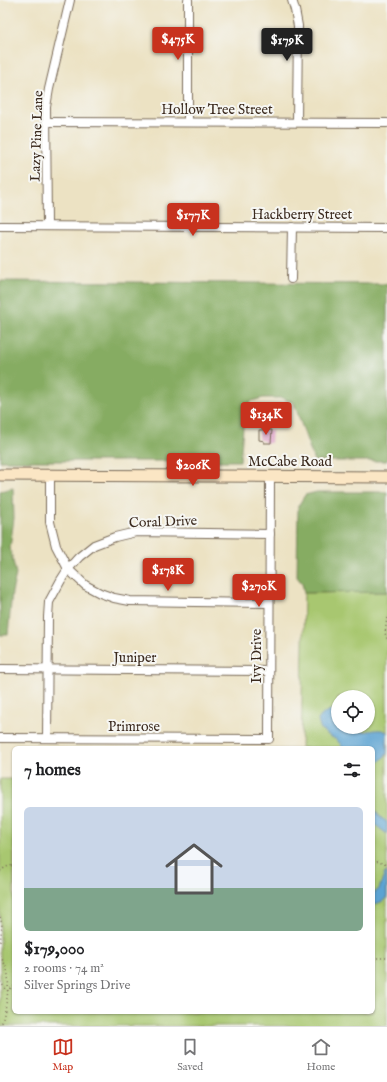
<!DOCTYPE html>
<meta charset="utf-8">
<style>
:root{--surface:#fff;--page:#f2f2f2;--text:#202124;--muted:#757577;--line:#e0e0e0;--accent:#c8321e}
body{margin:0;font-family:"IM FELL English",serif;background:var(--page);color:var(--text);height:100vh;display:flex;flex-direction:column;font-size:15px;white-space:nowrap}
*{box-sizing:border-box;margin:0}
p{font-size:13px;color:var(--muted)}
.icon{flex:none;width:22px;height:22px;fill:none;stroke:currentColor;stroke-width:2;stroke-linecap:round;stroke-linejoin:round}
.map{position:relative;flex:1;overflow:hidden}
.side{position:absolute;left:12px;top:746px;width:363px;height:268px;display:flex;flex-direction:column;background:var(--surface);border-radius:6px;box-shadow:0 1px 3px #0004}
.side>*{flex:none}
.tools{position:absolute;left:331px;top:690px;display:grid;gap:8px}
.tools a{display:grid;place-items:center;width:44px;height:44px;border-radius:50%;background:var(--surface);box-shadow:0 1px 3px #0004;font-size:20px}
.price{position:absolute;translate:-50% -34px;padding:0 9px;border-radius:4px;background:var(--accent);color:#fff;font-size:13px;line-height:26px;filter:drop-shadow(0 1px 2px #0008)}
.price::after{content:'';position:absolute;left:50%;top:24px;width:12px;height:9px;margin-left:-6px;background:inherit;clip-path:polygon(0 0,100% 0,50% 100%)}
.price.current{background:#222;color:#fff}
ul{padding:0;list-style:none}
li{display:grid;align-content:center;gap:8px;height:212px;padding:0 12px}
li+li{border-top:1px solid var(--line)}
li span{display:grid;place-items:center;height:124px;border-radius:6px;color:#555}
li>.icon{margin-inline-start:auto}
span .icon{width:72px;height:72px;fill:#fffc;stroke-width:1}
li b{font-size:17px}
h2{display:flex;justify-content:space-between;align-items:center;height:48px;padding:0 12px;font-size:17px}
.menu{display:flex;justify-content:space-around;align-items:center;height:56px;border-top:1px solid var(--line);background:var(--surface);font-size:11px;color:var(--muted)}
.menu a{display:grid;justify-items:center;gap:2px}
.menu .current{color:var(--accent)}
.map>svg:first-child{display:block}
.green{fill:#a8c76f;stroke:#727846;fill-rule:evenodd}
.forest{fill:#86ac62;stroke:#606b40}
.water{fill:#5ca3d2;stroke:#4c6678}
.building{fill:#d993c0}
.lines{fill:none;stroke-linecap:round;stroke-linejoin:round}
.street-casing{stroke:#796a58;stroke-width:10}
.secondary-casing{stroke:#796a58;stroke-width:13}
.path{stroke:#796a58;stroke-width:1.5;stroke-dasharray:1 3;stroke-linecap:butt}
.street{stroke:#fff;stroke-width:8}
.secondary{stroke:#fbe6c4;stroke-width:11}
.labels{text-anchor:middle;stroke-width:4;stroke-linejoin:round;paint-order:stroke}
.street-label{font-size:14px;fill:#3b2a1e;stroke:#f6f6f2}
</style>
<div class="map">
<svg width="387" height="1026" viewBox="0 0 387 1026">
<rect width="100%" height="100%" fill="#f6f6f2"/>
<filter id="ink" filterUnits="userSpaceOnUse"><feTurbulence type="fractalNoise" baseFrequency=".025" numOctaves="2"/><feDisplacementMap in="SourceGraphic" scale="8" xChannelSelector="R" yChannelSelector="G"/><feConvolveMatrix kernelMatrix="1 2 1 2 8 2 1 2 1" color-interpolation-filters="sRGB"/></filter>
<filter id="wash" filterUnits="userSpaceOnUse"><feTurbulence type="fractalNoise" baseFrequency=".012" numOctaves="4" result="noise"/><feDisplacementMap in="SourceGraphic" scale="16" xChannelSelector="R" yChannelSelector="G"/><feGaussianBlur stdDeviation="0.9" result="paint"/><feColorMatrix in="noise" values="0 0 0 0 0 0 0 0 0 0 0 0 0 0 0 0 0 1.4 0 .05"/><feComposite in="paint" operator="in"/></filter>
<g filter="url(#wash)">
<rect width="100%" height="100%" fill="#ece2c3"/>
<path class="green" d="M387 592V1026H0V779H14V1012H373V748H301L304 593ZM338 697H368V727H338Z"/>
<g class="forest">
<path d="M0 281 387 284V461H314L294 403 282 398H263L252 401 245 407 240 461H0Z"/>
<path d="M13 488 14 518 10 548 16 574 12 592 8 635H0V491Z"/>
<path d="M317 492H387V592L304 593 302 583 297 577 298 506 305 495Z"/>
</g>
<g class="water">
<path d="M336 709 338 710V727H351C363 738 375 725 387 732V754L373 768V748H342C339 735 320 738 318 720 323 713 328 710 336 709Z"/>
<path d="M373 807 380 817 387 822V834L373 823Z"/>
<path d="M387 872V897L383 901 373 905V894L379 889 385 873Z"/>
</g>
<g id="blocks">
<path class="building" d="M259 430H272L271 443H264V441L259 440Z"/>
</g>
</g>
<g filter="url(#ink)">
<use href="#blocks" fill-opacity="0" stroke="#796a58" stroke-width="1"/>
<g class="lines">
<defs>
<g id="street">
<path d="M292 0 295 10 298 26 297 122"/>
<path d="M47 122 387 123"/>
<path d="M188 122V0"/>
<path d="M0 226 387 228"/>
<path d="M47 226 46 107 49 89 70 0"/>
<path d="M291 279 292 227"/>
<path d="M50 475V522L56 546 68 569 85 585 100 593 114 598 130 601 269 603"/>
<path d="M0 669 269 671"/>
<path d="M0 738 269 739 270 476"/>
<path d="M47 738 48 617 49 602 61 580 68 569 79 557 94 545 115 537 136 532 270 534"/>
</g>
<path id="secondary" d="M0 475 387 477"/>
</defs>
<use href="#street" class="street-casing"/>
<use href="#secondary" class="secondary-casing"/>
<g class="path">
<path d="M387 618 385 633 387 639"/>
<path d="M373 860 387 865"/>
<path d="M0 871 6 867 14 865"/>
<path d="M0 917 2 924 0 944"/>
<path d="M0 956C3 961 6 965 7 970 11 984 5 1012 1 1026"/>
<path d="M373 958H387"/>
<path d="M0 982 7 990"/>
<path d="M7 991 14 986"/>
</g>
<use href="#street" class="street"/>
<use href="#secondary" class="secondary"/>
</g>
</g>
<g class="labels">
<g class="street-label">
<text x="217" y="114">Hollow Tree Street</text>
<text transform="translate(36 136) rotate(-88)" y="5">Lazy Pine Lane</text>
<text x="302" y="219">Hackberry Street</text>
<text x="290" y="466">McCabe Road</text>
<text transform="translate(163 521) rotate(-2)" y="5">Coral Drive</text>
<text transform="translate(256 656) rotate(-90)" y="5">Ivy Drive</text>
<text x="135" y="662">Juniper</text>
<text x="134" y="731">Primrose</text>
</g>
</g>
</svg>
<div class="tools">
<a><svg class="icon" aria-label="locate" viewBox="0 0 24 24"><circle cx="12" cy="12" r="6"/><path d="M12 2v4M12 18v4M2 12h4M18 12h4"/></svg></a>
</div>
<b class="price" style="left:178px;top:61px">$475K</b>
<b class="price current" style="left:287px;top:62px">$179K</b>
<b class="price" style="left:193px;top:237px">$177K</b>
<b class="price" style="left:266px;top:436px">$134K</b>
<b class="price" style="left:193px;top:487px">$206K</b>
<b class="price" style="left:168px;top:592px">$178K</b>
<b class="price" style="left:259px;top:608px">$270K</b>
<section class="side">
<h2>7 homes<svg class="icon" aria-label="filters" viewBox="0 0 24 24"><path d="M4 7h16M4 17h16"/><circle cx="9" cy="7" r="2"/><circle cx="15" cy="17" r="2"/></svg></h2>
<ul>
<li><span style="background:linear-gradient(#c9d6e8 65%,#7fa58c 0)"><svg class="icon" aria-label="home" viewBox="0 0 24 24"><path d="M3 11l9-7 9 7M6 9v11h12V9"/></svg></span><div><b>$179,000</b><p>2 rooms · 74 m²</p><p>Silver Springs Drive</p></div></li>
</ul>
</section>
</div>
<nav class="menu">
<a class="current"><svg class="icon" aria-label="map" viewBox="0 0 24 24"><path d="M3 6l6-2 6 2 6-2v14l-6 2-6-2-6 2zM9 4v14M15 6v14"/></svg>Map</a>
<a><svg class="icon" aria-label="saved" viewBox="0 0 24 24"><path d="M7 4h10v16l-5-4-5 4z"/></svg>Saved</a>
<a><svg class="icon" aria-label="home" viewBox="0 0 24 24"><path d="M3 11l9-7 9 7M6 9v11h12V9"/></svg>Home</a>
</nav>
